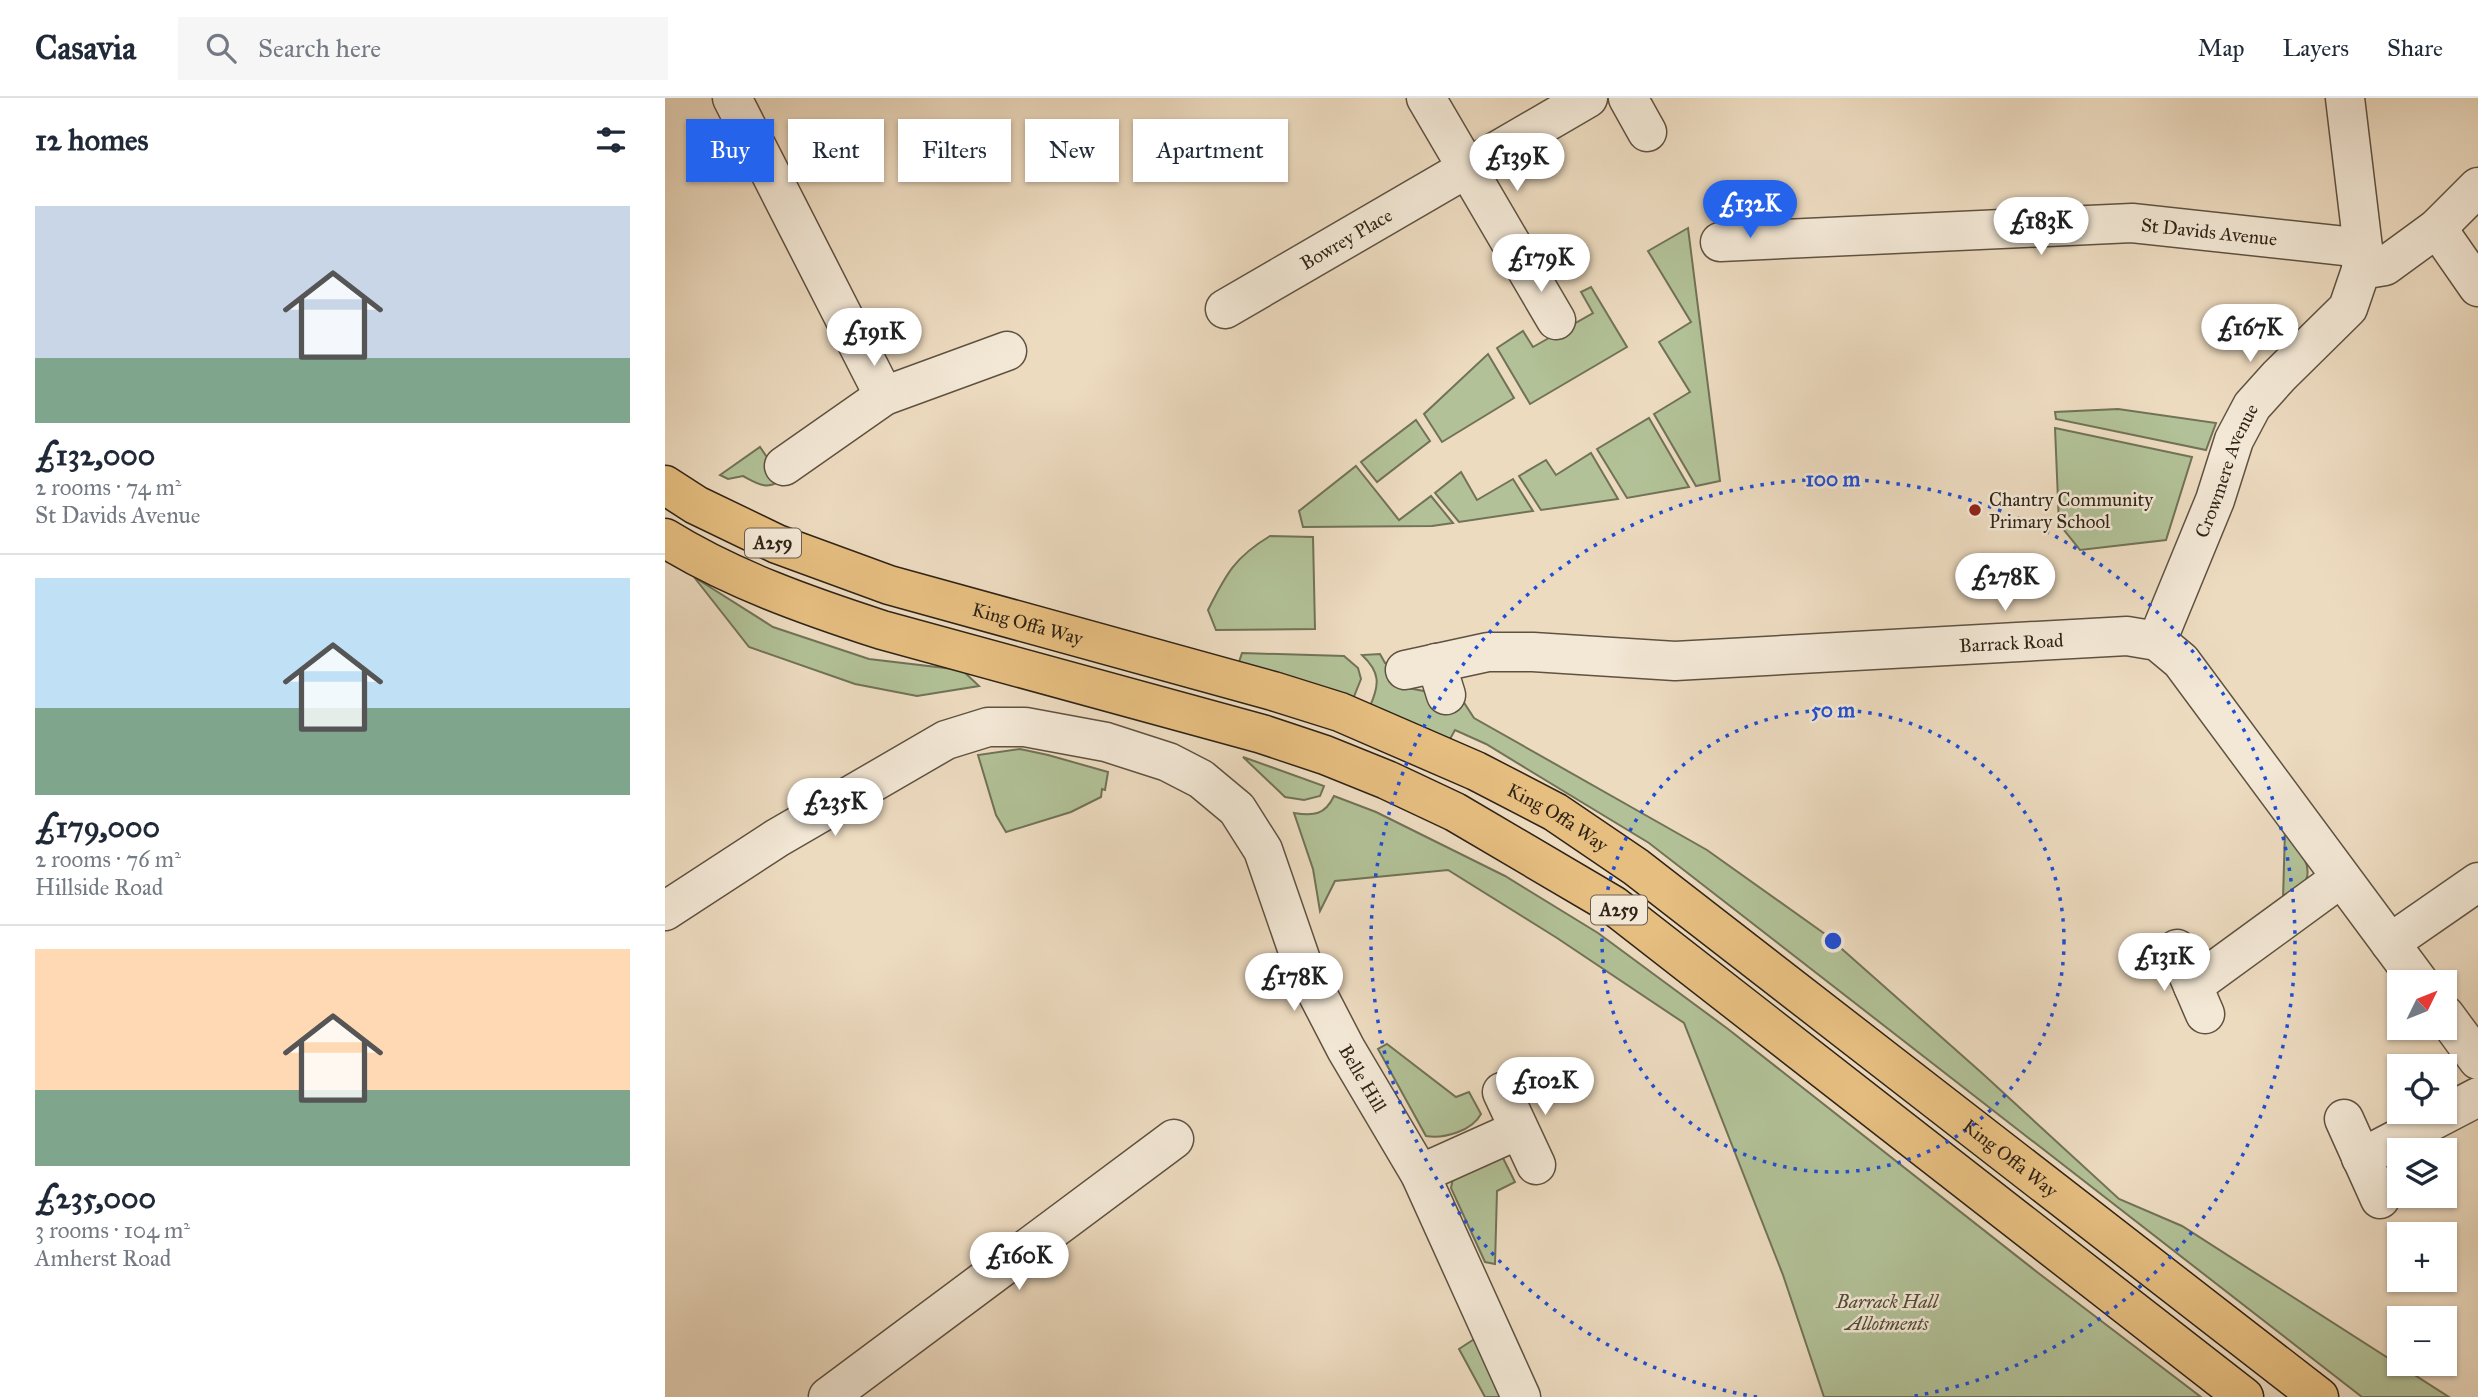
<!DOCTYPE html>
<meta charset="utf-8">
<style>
:root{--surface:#fff;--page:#f6f6f7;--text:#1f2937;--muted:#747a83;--line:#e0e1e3;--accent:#2563eb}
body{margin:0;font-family:"IM FELL Great Primer",serif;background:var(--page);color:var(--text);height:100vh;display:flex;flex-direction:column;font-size:26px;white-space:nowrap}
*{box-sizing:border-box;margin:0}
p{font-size:23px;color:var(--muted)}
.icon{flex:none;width:38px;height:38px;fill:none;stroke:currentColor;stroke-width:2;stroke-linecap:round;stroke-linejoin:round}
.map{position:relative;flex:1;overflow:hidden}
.drawer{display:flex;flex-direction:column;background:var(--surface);width:665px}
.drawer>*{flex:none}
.top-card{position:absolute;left:21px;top:21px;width:665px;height:63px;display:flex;gap:14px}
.needle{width:46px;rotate:47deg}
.buttons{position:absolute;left:1722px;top:872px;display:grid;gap:14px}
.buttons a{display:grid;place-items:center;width:70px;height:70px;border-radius:0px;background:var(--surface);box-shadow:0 2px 5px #0004;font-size:35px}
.price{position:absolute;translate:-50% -60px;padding:0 16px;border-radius:24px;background:#fff;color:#222;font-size:23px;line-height:46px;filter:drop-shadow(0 2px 4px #0008)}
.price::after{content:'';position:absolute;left:50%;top:42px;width:21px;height:16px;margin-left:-10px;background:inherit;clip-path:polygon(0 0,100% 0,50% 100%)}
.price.current{background:var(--accent);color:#fff}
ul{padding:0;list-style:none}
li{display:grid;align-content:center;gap:14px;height:371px;padding:0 35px}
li+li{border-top:2px solid var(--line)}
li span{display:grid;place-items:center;height:217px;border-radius:0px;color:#555}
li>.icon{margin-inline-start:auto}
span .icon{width:126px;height:126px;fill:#fffc;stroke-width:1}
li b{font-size:30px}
h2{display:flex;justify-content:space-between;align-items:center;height:84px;padding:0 35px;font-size:30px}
.chip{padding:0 24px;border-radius:0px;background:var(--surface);box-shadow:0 2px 5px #0004;font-size:24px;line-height:63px}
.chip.current{background:var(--accent);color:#fff}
header{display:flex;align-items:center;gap:42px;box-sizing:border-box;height:98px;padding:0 35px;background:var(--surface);border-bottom:2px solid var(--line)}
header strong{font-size:33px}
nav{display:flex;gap:38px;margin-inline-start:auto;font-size:24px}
.search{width:490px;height:63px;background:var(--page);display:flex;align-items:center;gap:18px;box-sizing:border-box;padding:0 24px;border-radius:0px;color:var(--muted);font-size:26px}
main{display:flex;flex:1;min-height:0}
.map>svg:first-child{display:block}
.green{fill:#b2c197;stroke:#717257;stroke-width:2}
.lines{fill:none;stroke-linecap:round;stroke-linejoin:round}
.minor-casing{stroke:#5f5241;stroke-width:41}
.highway-casing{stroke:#302417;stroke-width:41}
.minor{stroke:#f3e8d6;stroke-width:38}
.highway{stroke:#e6be80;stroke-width:38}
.ring{fill:none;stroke:#1d4ed8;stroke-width:3.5;stroke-dasharray:3.5 7}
.poi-dot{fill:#8f2418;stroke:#f3e8d6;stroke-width:2.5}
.labels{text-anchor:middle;stroke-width:5;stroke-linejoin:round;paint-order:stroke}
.shield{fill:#f3e8d6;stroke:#6a5f50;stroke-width:2}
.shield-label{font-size:18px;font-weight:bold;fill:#302417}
.street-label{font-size:19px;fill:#302417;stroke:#f3e8d6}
.poi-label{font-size:19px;fill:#302417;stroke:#f3e8d6;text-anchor:start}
.park-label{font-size:19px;font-style:italic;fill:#504b37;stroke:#f3e8d6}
.centre{fill:#1d4ed8;stroke:#f3e8d6;stroke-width:3.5}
.ring-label{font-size:21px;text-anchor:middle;font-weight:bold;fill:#1d4ed8;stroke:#f3e8d6;stroke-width:5;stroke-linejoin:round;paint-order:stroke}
</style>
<header>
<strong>Casavia</strong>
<div class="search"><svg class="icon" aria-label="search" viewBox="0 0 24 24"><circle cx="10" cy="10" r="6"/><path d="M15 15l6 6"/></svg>Search here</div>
<nav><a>Map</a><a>Layers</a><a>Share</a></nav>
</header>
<main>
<section class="drawer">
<h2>12 homes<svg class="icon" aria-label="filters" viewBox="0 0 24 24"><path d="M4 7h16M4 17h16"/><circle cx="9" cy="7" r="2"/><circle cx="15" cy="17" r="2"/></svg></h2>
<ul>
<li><span style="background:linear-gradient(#c9d6e8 70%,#7fa58c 0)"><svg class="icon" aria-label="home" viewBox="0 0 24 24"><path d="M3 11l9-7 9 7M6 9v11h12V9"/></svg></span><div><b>£132,000</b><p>2 rooms · 74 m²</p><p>St Davids Avenue</p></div></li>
<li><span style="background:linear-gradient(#bfe0f5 60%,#7fa58c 0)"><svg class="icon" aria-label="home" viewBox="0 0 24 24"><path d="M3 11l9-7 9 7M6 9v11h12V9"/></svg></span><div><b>£179,000</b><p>2 rooms · 76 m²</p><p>Hillside Road</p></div></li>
<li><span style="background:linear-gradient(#ffd9b3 65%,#7fa58c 0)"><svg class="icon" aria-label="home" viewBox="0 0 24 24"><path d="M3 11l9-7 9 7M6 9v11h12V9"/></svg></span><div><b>£235,000</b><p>3 rooms · 104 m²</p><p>Amherst Road</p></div></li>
</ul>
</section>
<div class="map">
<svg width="1813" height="1299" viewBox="0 0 1813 1299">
<rect width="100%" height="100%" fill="#eddbc0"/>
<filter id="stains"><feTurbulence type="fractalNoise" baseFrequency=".00286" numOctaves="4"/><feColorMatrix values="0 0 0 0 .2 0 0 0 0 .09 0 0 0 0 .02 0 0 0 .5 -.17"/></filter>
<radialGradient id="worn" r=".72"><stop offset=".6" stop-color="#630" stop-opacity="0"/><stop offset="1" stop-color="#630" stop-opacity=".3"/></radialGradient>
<g class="green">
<path d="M1023 130 1055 383 1031 388 989 316 1025 294 994 244 1026 224 983 153Z"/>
<path d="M926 189 962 249 865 306 832 250 858 233 868 249 928 215 916 194Z"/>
<path d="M823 256 849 300 777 344 759 316Z"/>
<path d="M1453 311 1551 325 1541 352 1391 321 1390 314Z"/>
<path d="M984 320 1024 389 962 400 932 351Z"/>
<path d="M751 322 765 343 712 384 696 364Z"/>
<path d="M1390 330 1527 359 1501 442 1415 452 1394 426Z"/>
<path d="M95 349 117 381C103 393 93 386 78 378L63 381 55 377Z"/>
<path d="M926 355 953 401 876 412 854 378 881 362 891 377Z"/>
<path d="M691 368 734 422 766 398 788 425 767 428 638 429 634 413Z"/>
<path d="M796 374 812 402 848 381 868 413 794 424 770 395Z"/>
<path d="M605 438 648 439 650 531 551 532 543 512C561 476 570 459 605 438Z"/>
<path d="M29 479 108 529 204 561 297 572 314 588 252 598 190 586 84 549Z"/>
<path d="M577 555 679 558 693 570 696 581 688 601 574 564Z"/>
<path d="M715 556 720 565 727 564 738 589 796 600 809 620 1042 752 1160 836 1318 976 1454 1101 1517 1128 1784 1299H1697L984 745 821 646 790 632 785 641 705 608C715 586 715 574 697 557Z"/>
<path d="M355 651 383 657 443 674 440 692 437 691 436 699 406 714 341 734 331 717 313 657Z"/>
<path d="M578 659 659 688 655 698 639 702 620 699Z"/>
<path d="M669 698 711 714 840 778 933 835 1063 931 1372 1174 1536 1299H1159L1118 1177 1019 925 892 840 783 772 670 783 655 813 648 771 629 715C649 718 660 717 669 698Z"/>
<path d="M1620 732C1631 746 1653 771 1637 788 1633 793 1624 797 1618 801Z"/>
<path d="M722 946 791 999 804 994 816 1016C807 1033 779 1041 761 1038L713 951Z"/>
<path d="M826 1060H838L850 1084 832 1093 830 1166 820 1164 786 1090 788 1080Z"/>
<path d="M814 1238 840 1299H820L794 1251Z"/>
</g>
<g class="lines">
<defs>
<g id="minor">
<path d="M67 0 219 298"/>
<path d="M761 0 891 222"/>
<path d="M963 0 982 34"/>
<path d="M1680 0 1698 150 1696 172"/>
<path d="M1772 130 1813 189"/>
<path id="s1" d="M1055 144 1467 125 1698 150"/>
<path id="s2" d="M560 211 923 0"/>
<path d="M119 368 219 298 342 253"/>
<path id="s3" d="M1492 543 1550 402 1569 342 1587 308 1614 278 1683 210 1696 172 1720 168 1772 130 1813 89"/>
<path d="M771 565 781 597"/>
<path id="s4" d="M740 572 823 554H868L1010 563 1462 538 1492 543 1516 563 1754 884"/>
<path id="s5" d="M0 813 112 740 281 642 323 629H360L441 644 503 664 536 681 572 711 598 752 638 868 681 951 755 1076 856 1299"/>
<path d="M1725 845 1813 784"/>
<path d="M1512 851 1540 916"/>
<path d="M1528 888 1676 780"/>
<path d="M1780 917 1813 962"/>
<path d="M837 994 871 1067"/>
<path d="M1679 1021 1715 1101"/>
<path d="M1696 1060 1813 999"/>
<path d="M755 1076 853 1032"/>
<path d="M163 1299 509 1041"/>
</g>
<g id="highway">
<path id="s6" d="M0 387 31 407 112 446 224 487 608 593 675 614 811 673 890 714 971 769 1654 1299"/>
<path d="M0 440C66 481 143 508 217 532L597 636 660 657 722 682 790 714 948 807 1579 1299"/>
</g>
</defs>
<use href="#minor" class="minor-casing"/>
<use href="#highway" class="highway-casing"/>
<use href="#minor" class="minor"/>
<use href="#highway" class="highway"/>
</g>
<g class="ring">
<circle cx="1168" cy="843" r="231"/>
<path d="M1092 1299A462 462 0 1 1 1244 1299"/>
</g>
<circle class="poi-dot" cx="1310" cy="412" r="7"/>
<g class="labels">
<g class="shield">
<rect x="80" y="430.5" width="56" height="29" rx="5"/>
<rect x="926" y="797.5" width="56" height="29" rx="5"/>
</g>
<g class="shield-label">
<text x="108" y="451">A259</text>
<text x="954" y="818">A259</text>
</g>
<g class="street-label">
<text dy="7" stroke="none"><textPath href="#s1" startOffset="490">St Davids Avenue</textPath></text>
<text dy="7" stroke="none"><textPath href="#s2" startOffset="140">Bowrey Place</textPath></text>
<text dy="7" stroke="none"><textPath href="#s3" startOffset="184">Crowmere Avenue</textPath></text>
<text dy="7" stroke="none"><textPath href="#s6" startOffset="390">King Offa Way</textPath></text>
<text dy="7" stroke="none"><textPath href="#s4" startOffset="609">Barrack Road</textPath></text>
<text dy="7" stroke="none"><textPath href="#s6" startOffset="957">King Offa Way</textPath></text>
<text dy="7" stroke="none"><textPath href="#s5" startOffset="940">Belle Hill</textPath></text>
<text dy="7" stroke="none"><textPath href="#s6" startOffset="1524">King Offa Way</textPath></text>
</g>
<g class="poi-label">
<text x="1324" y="408">Chantry Community<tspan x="1324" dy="22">Primary School</tspan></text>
</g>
<g class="park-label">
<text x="1222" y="1210">Barrack Hall<tspan x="1222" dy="22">Allotments</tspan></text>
</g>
</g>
<circle cx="1168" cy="843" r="10" class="centre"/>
<g class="ring-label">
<text x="1168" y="388">100 m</text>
<text x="1168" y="619">50 m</text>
</g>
<rect width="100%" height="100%" filter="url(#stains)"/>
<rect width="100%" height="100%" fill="url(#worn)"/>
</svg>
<div class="buttons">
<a><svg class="needle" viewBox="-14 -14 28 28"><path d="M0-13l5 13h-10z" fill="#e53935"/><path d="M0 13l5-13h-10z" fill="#747a83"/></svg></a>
<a><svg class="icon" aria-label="locate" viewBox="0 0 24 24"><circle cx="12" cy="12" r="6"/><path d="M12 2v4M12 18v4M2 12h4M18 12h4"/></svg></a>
<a><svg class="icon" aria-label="layers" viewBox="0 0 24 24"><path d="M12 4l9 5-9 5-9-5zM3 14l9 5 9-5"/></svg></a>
<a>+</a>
<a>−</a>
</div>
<b class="price" style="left:852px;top:95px">£139K</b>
<b class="price current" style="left:1085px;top:142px">£132K</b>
<b class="price" style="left:1376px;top:159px">£183K</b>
<b class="price" style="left:876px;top:196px">£179K</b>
<b class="price" style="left:1585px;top:266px">£167K</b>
<b class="price" style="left:209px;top:270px">£191K</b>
<b class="price" style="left:1340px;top:515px">£278K</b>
<b class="price" style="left:170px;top:740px">£235K</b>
<b class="price" style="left:1499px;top:895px">£131K</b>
<b class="price" style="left:629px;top:915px">£178K</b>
<b class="price" style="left:880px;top:1019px">£102K</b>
<b class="price" style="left:354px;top:1194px">£160K</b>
<div class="top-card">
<a class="chip current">Buy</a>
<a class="chip">Rent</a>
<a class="chip">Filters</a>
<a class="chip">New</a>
<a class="chip">Apartment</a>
</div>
</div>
</main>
